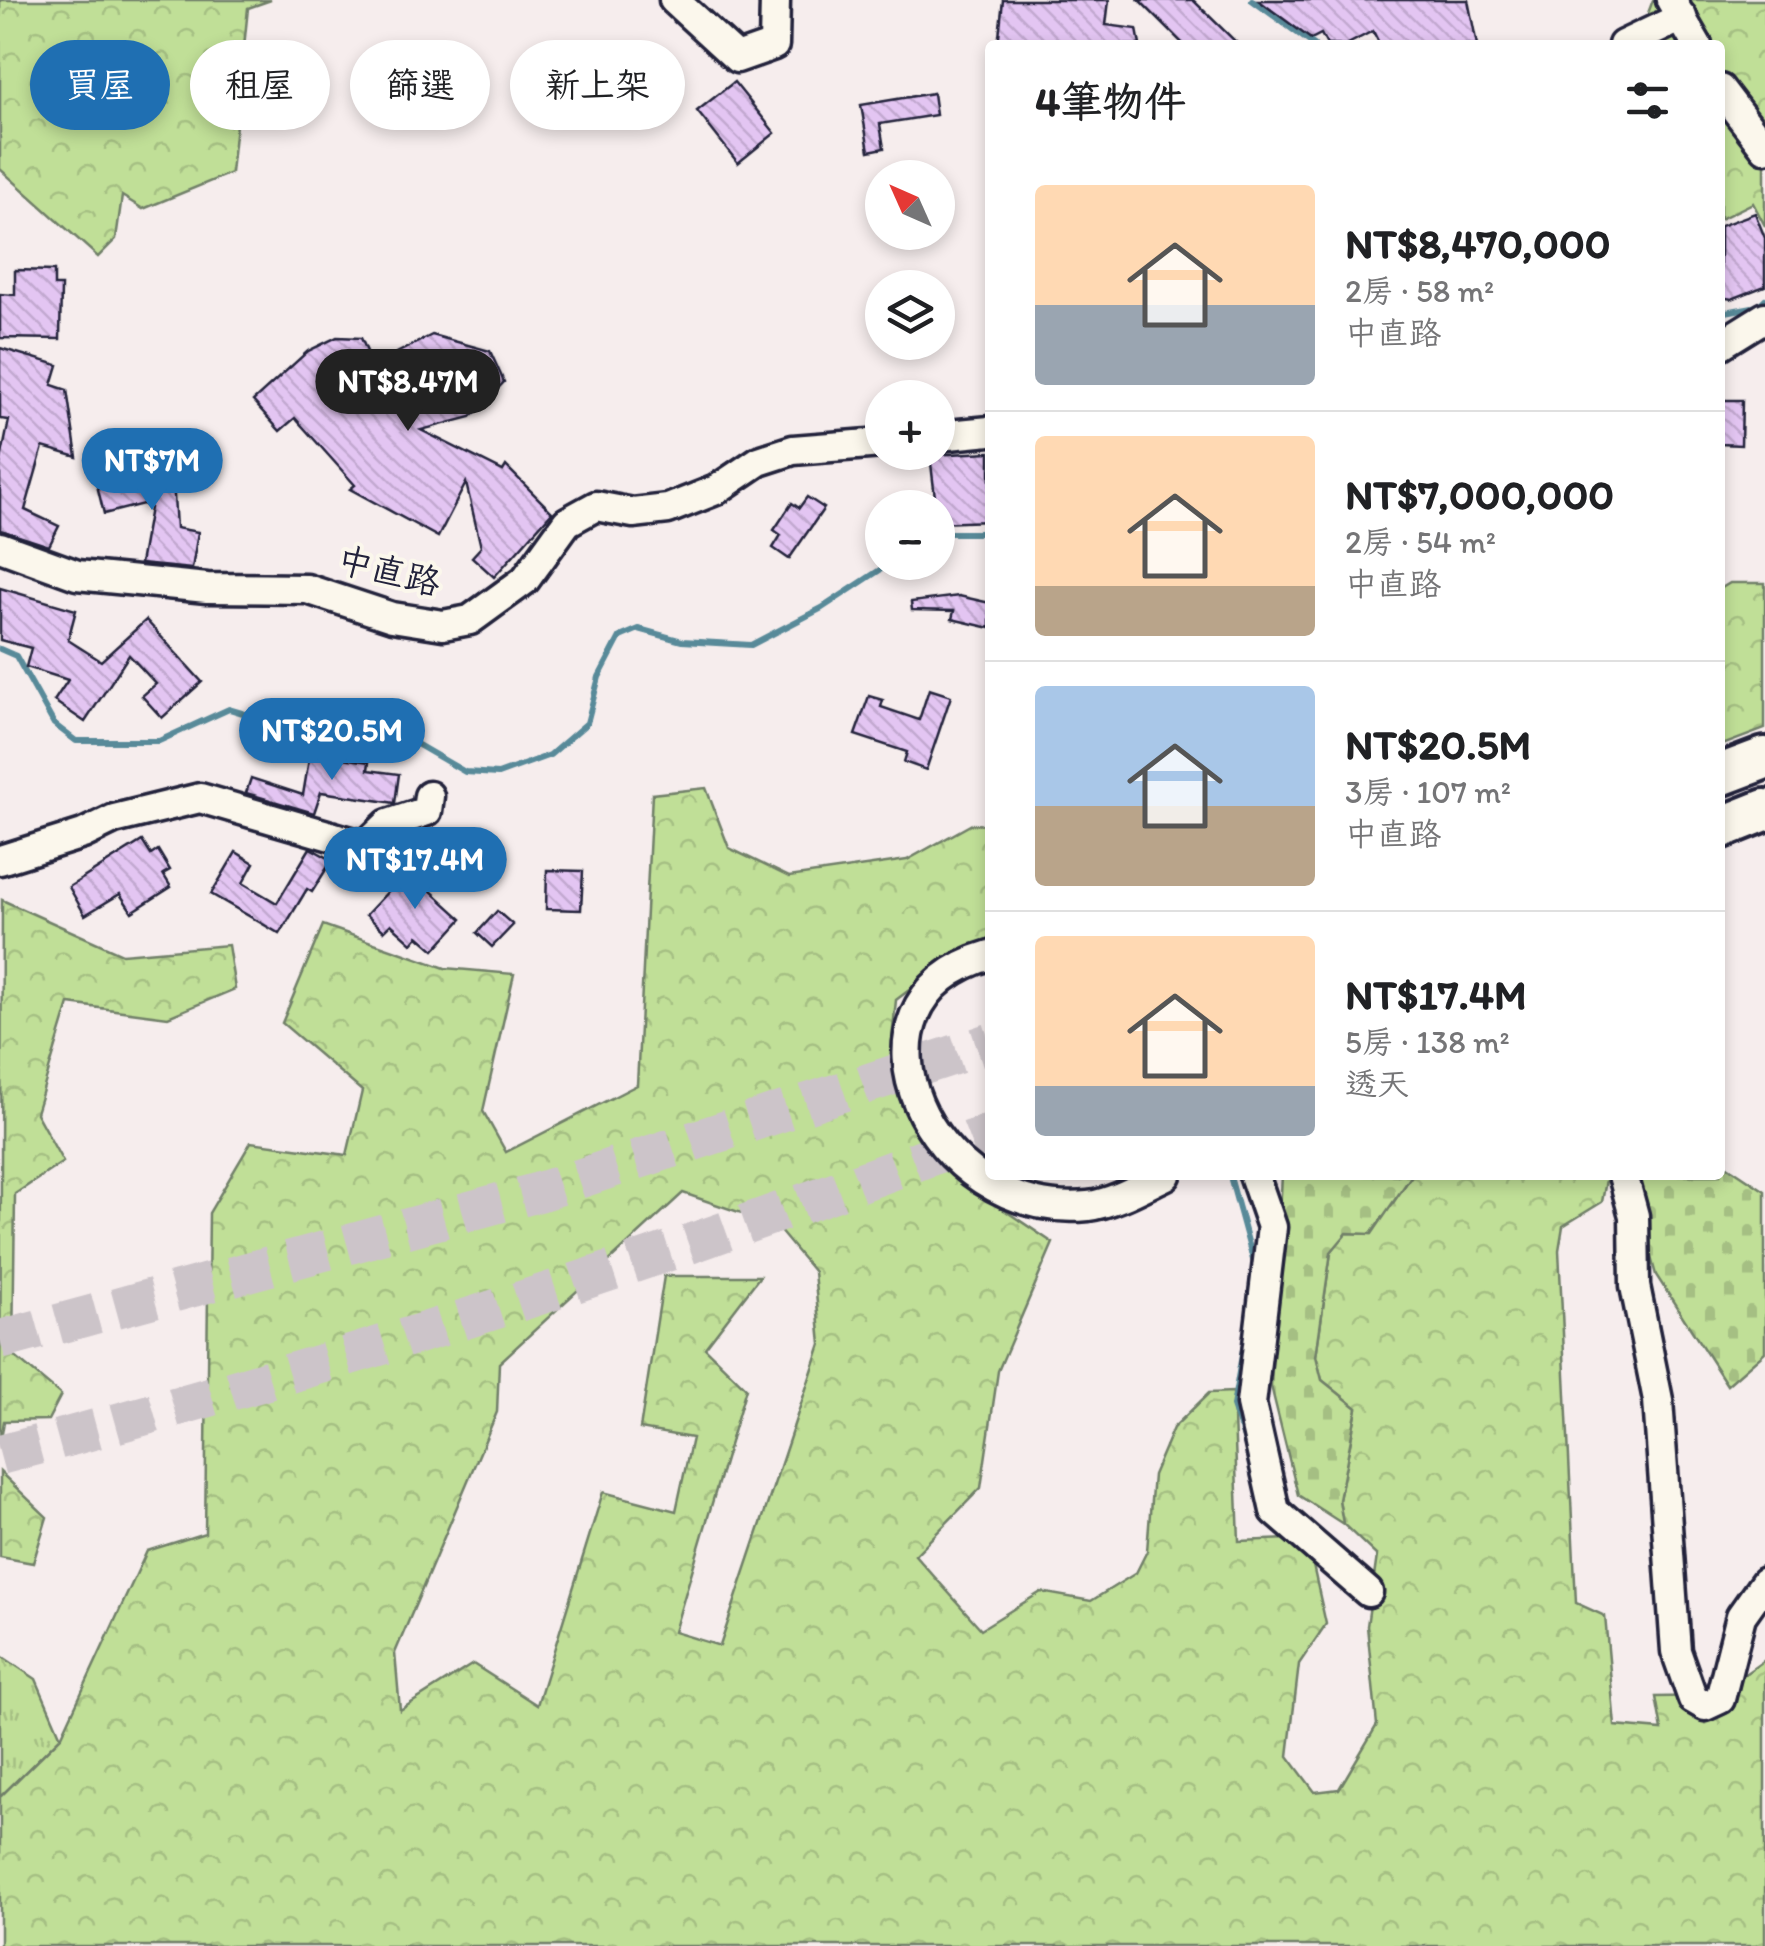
<!DOCTYPE html>
<html lang="zh-TW">
<meta charset="utf-8">
<style>
:root{--surface:#fff;--page:#f6f6f6;--text:#202124;--muted:#757577;--line:#e0e0e0;--accent:#1f6fb2}
body{margin:0;font-family:Itim,"LXGW WenKai TC",sans-serif;background:var(--page);color:var(--text);height:100vh;display:flex;flex-direction:column;font-size:38px;white-space:nowrap}
*{box-sizing:border-box;margin:0}
p{font-size:32px;color:var(--muted)}
.icon{flex:none;width:55px;height:55px;fill:none;stroke:currentColor;stroke-width:2;stroke-linecap:round;stroke-linejoin:round}
.map{position:relative;flex:1;overflow:hidden}
.sheet{position:absolute;left:985px;top:40px;width:740px;height:1140px;display:flex;flex-direction:column;background:var(--surface);border-radius:10px;box-shadow:0 5px 15px #0003}
.sheet>*{flex:none}
.hud{position:absolute;left:30px;top:40px;width:805px;height:90px;display:flex;gap:20px}
.needle{width:65px;rotate:315deg}
.buttons{position:absolute;left:865px;top:160px;display:grid;gap:20px}
.buttons a{display:grid;place-items:center;width:90px;height:90px;border-radius:50%;background:var(--surface);box-shadow:0 5px 15px #0003;font-size:50px}
.price{position:absolute;translate:-50% -85px;padding:0 22px;border-radius:35px;background:var(--accent);color:#fff;font-size:32px;line-height:65px;filter:drop-shadow(0 2px 5px #0008)}
.price::after{content:'';position:absolute;left:50%;top:60px;width:30px;height:22px;margin-left:-15px;background:inherit;clip-path:polygon(0 0,100% 0,50% 100%)}
.price.selected{background:#222;color:#fff}
ul{padding:0;list-style:none}
li{display:flex;align-items:center;gap:30px;height:250px;padding:0 50px}
li+li{border-top:2px solid var(--line)}
li span{display:grid;place-items:center;flex:none;width:280px;height:200px;border-radius:10px;color:#555}
li>.icon{margin-inline-start:auto}
span .icon{width:120px;height:120px;fill:#fffc;stroke-width:1}
li b{font-size:42px}
h2{display:flex;justify-content:space-between;align-items:center;height:120px;padding:0 50px;font-size:42px}
.pill{padding:0 35px;border-radius:45px;background:var(--surface);box-shadow:0 5px 15px #0003;font-size:35px;line-height:90px}
.pill.selected{background:var(--accent);color:#fff}
.map>svg:first-child{display:block}
.grass{fill:url(#grass-tufts);stroke:#718069;stroke-width:2.5}
.forest{fill:url(#forest-crowns);stroke:#718069;stroke-width:2.5;fill-rule:evenodd}
.cemetery{fill:url(#cemetery-stones);stroke:#718069;stroke-width:2.5}
.lines{fill:none;stroke-linecap:round;stroke-linejoin:round}
.stream{stroke:#598a99;stroke-width:6}
.building{fill:url(#building-back-hatch);stroke:#22223b;stroke-width:2.5}
.highway-tunnel{stroke:#ccc4c9;stroke-width:40;stroke-dasharray:40 20;stroke-linecap:butt}
.minor-casing{stroke:#22223b;stroke-width:35}
.highway-casing{stroke:#22223b;stroke-width:48}
.minor{stroke:#fbf7ec;stroke-width:28}
.highway{stroke:#fbf7ec;stroke-width:40}
.labels{text-anchor:middle;stroke-width:8;stroke-linejoin:round;paint-order:stroke}
.street-label{font-size:35px;fill:#22223b;stroke:#fbf7ec}
</style>
<div class="map">
<svg width="1765" height="1946" viewBox="0 0 1765 1946">
<defs>
<pattern id="grass-tufts" width="24" height="20" patternUnits="userSpaceOnUse" patternTransform="scale(2.5)"><rect width="24" height="20" fill="#c0df97"/><path d="M3 7l-1-3M5 7V3M7 7l1-3M15 17l-1-3M17 17v-4M19 17l1-3" fill="none" stroke="#a5bf83"/></pattern>
<pattern id="forest-crowns" width="20" height="18" patternUnits="userSpaceOnUse" patternTransform="scale(2.5)"><rect width="20" height="18" fill="#c0df97"/><path d="M2 6a3 3 0 1 1 6 0M12 15a3 3 0 1 1 6 0" fill="none" stroke="#a5bf83"/></pattern>
<pattern id="cemetery-stones" width="16" height="16" patternUnits="userSpaceOnUse" patternTransform="scale(2.5)"><rect width="16" height="16" fill="#c0df97"/><path d="M2 7V4a2 2 0 0 1 4 0v3zM10 15v-3a2 2 0 0 1 4 0v3z" fill="#a5bf83"/></pattern>
<pattern id="building-back-hatch" width="6" height="6" patternUnits="userSpaceOnUse" patternTransform="scale(2.5)"><rect width="6" height="6" fill="#e3c5f2"/><path d="M-1 5l2 2M0 0l6 6M5-1l2 2" fill="none" stroke="#c2a9d0"/></pattern>
</defs>
<rect width="100%" height="100%" fill="#f6eded"/>
<filter id="ink" filterUnits="userSpaceOnUse"><feTurbulence type="fractalNoise" baseFrequency=".01" numOctaves="2"/><feDisplacementMap in="SourceGraphic" scale="20" xChannelSelector="R" yChannelSelector="G"/><feConvolveMatrix kernelMatrix="1 2 1 2 8 2 1 2 1" color-interpolation-filters="sRGB"/></filter>
<g filter="url(#ink)">
<path class="grass" d="M0 1655 36 1679 61 1737 0 1797Z"/>
<g class="forest">
<path d="M0 0H271L248 8 231 173 143 209 122 196 116 239 98 257 0 169Z"/>
<path d="M1653 0H1765V226L1753 203 1720 219V45H1636Z"/>
<path d="M1730 583H1765V729L1720 746V589Z"/>
<path d="M706 788 729 848 789 877 907 860 972 824 990 825V944L961 951 896 1000 890 1059 927 1158 1053 1243 998 1371 981 1488 915 1555 981 1629 1041 1592 1091 1601 1136 1573 1147 1551 1153 1475 1173 1428 1209 1393 1233 1392 1239 1541 1289 1539 1310 1552 1326 1624 1299 1664 1288 1756 1315 1792 1339 1789 1377 1725 1367 1626 1377 1556 1343 1524 1339 1500 1357 1408 1322 1380 1316 1356 1331 1252 1346 1233 1372 1234 1412 1175H1607L1602 1202 1563 1226 1559 1250 1576 1603 1605 1616 1615 1726 1662 1730 1656 1697 1713 1696 1765 1660V1946H0V1797L61 1737 147 1551 205 1533 209 1213 251 1142 347 1155 362 1091 282 1023 323 925 445 968 514 974 483 1111 506 1152 637 1085 652 794ZM683 1193 774 1224 814 1272 821 1344 720 1646 674 1632 746 1388 705 1348 760 1276H664L640 1429 692 1438 676 1511 603 1492 537 1705 473 1664 400 1710 395 1653 497 1412 499 1363Z"/>
<path d="M2 900 122 954 228 945 235 989 168 1017 69 1004 36 1113 63 1162 15 1194 13 1355 61 1395 48 1420 4 1421 0 1446Z"/>
<path d="M0 1472 47 1517 33 1563 0 1557Z"/>
</g>
<g class="cemetery">
<path d="M1720 1161 1765 1191V1352L1727 1385 1656 1275 1628 1175H1720Z"/>
<path d="M1282 1175H1412L1371 1234 1347 1233 1331 1252 1316 1356 1322 1380 1357 1408 1339 1500 1343 1524 1298 1495 1271 1386Z"/>
</g>
<g class="lines">
<g class="stream">
<path d="M1252 0 1314 45"/>
<path d="M1720 313 1758 306 1765 299"/>
<path d="M938 533H990"/>
<path d="M0 649 16 656 54 724 76 741H159L229 709 272 722 321 711 382 724 465 772 498 774 550 755 587 723 599 677 620 637 639 629 682 641 751 645 822 608 892 562"/>
<path d="M1231 1180 1255 1267"/>
<path d="M1245 1338 1233 1406 1247 1447"/>
</g>
</g>
<g class="building">
<path d="M1003 0H1109L1106 25 1137 29 1140 45H998Z"/>
<path d="M1139 0H1193L1239 45H1184Z"/>
<path d="M1258 0H1468L1477 45H1380L1373 31 1346 45H1327L1321 34 1311 39Z"/>
<path d="M734 82 775 133 738 163 697 111Z"/>
<path d="M933 93 936 115 880 124 884 148 869 151 861 105Z"/>
<path d="M1755 213 1765 238V286L1732 299 1720 297V226Z"/>
<path d="M15 270 54 271V286H61L60 339 0 338V294L15 295Z"/>
<path d="M432 335 490 351 504 382 471 417 421 430 503 471 506 466 552 512 494 577 472 557 481 547 466 483 438 537 350 489 355 485 295 418 280 431 253 401 308 351 337 337 361 338 373 365Z"/>
<path d="M0 348 58 365 52 385 67 390 77 457 43 447 25 510 59 526 49 546 0 530V465L9 420 0 419Z"/>
<path d="M1720 400H1742L1741 445 1720 444Z"/>
<path d="M990 452V521L938 523 930 455Z"/>
<path d="M172 463 176 528 198 532 192 569 140 564 150 508 143 504 104 514 95 477Z"/>
<path d="M807 497 824 508 789 559 773 548 781 535 774 530 792 503 799 508Z"/>
<path d="M0 588 76 610 68 640 101 661 146 620 202 682 162 718 142 696 156 684 129 655 85 722 54 701 68 680 26 667 31 648 0 640Z"/>
<path d="M959 596 990 603V628L952 619 954 611 912 610 911 602Z"/>
<path d="M929 689 951 696 926 770 904 762 907 752 855 735 869 696 883 700 881 707 919 720Z"/>
<path d="M310 753 369 762 368 770 399 774 395 803 321 792 314 813 246 793 251 778 303 795Z"/>
<path d="M142 841 151 855 158 850 170 870 163 874 171 887 132 912 120 894 85 915 69 887Z"/>
<path d="M310 848 332 860 312 892 307 889 280 934 211 894 236 852 254 863 243 883 277 903Z"/>
<path d="M408 870 462 919 434 950 418 936 412 943 391 924 384 931 366 915Z"/>
<path d="M547 870 583 871 581 910 546 909Z"/>
<path d="M497 911 513 925 492 947 477 933Z"/>
</g>
<g class="lines">
<g class="highway-tunnel">
<path d="M0 1340 539 1192 990 1043"/>
<path d="M0 1455C336 1366 666 1259 990 1133"/>
</g>
<defs>
<g id="minor">
<path d="M674 0 737 58 774 45 775 0"/>
<path d="M1671 0 1697 45"/>
<path d="M1623 45 1682 17"/>
<path d="M1720 89 1765 148"/>
<path d="M1720 345 1765 317"/>
<path d="M938 436 990 431"/>
<path d="M0 547 77 575 207 588 307 589 392 617 443 625 470 620 525 580 567 522 596 506 633 513 668 509 716 490 759 461 793 450 882 443"/>
<path d="M0 860 83 834 114 819 200 798 365 846 388 824 427 811 429 796"/>
<path d="M990 955C828 1001 928 1221 1088 1206 1114 1203 1143 1186 1166 1175"/>
<path d="M1254 1175 1272 1227 1251 1404 1275 1511 1368 1592"/>
<path d="M1623 1175 1634 1216 1635 1286 1658 1400 1676 1651 1693 1699 1705 1706 1720 1699 1741 1616 1765 1582"/>
</g>
<g id="highway">
<path d="M1720 775 1765 758"/>
<path d="M1720 828 1765 810"/>
</g>
</defs>
<use href="#minor" class="minor-casing"/>
<use href="#highway" class="highway-casing"/>
<use href="#minor" class="minor"/>
<use href="#highway" class="highway"/>
</g>
</g>
<g class="labels">
<g class="street-label">
<text transform="translate(389 571) rotate(14)" y="12">中直路</text>
</g>
</g>
</svg>
<div class="buttons">
<a><svg class="needle" viewBox="-14 -14 28 28"><path d="M0-13l5 13h-10z" fill="#e53935"/><path d="M0 13l5-13h-10z" fill="#757577"/></svg></a>
<a><svg class="icon" aria-label="layers" viewBox="0 0 24 24"><path d="M12 4l9 5-9 5-9-5zM3 14l9 5 9-5"/></svg></a>
<a>+</a>
<a>−</a>
</div>
<b class="price selected" style="left:408px;top:434px">NT$8.47M</b>
<b class="price" style="left:152px;top:513px">NT$7M</b>
<b class="price" style="left:332px;top:783px">NT$20.5M</b>
<b class="price" style="left:415px;top:912px">NT$17.4M</b>
<div class="hud">
<a class="pill selected">買屋</a>
<a class="pill">租屋</a>
<a class="pill">篩選</a>
<a class="pill">新上架</a>
</div>
<section class="sheet">
<h2>4筆物件<svg class="icon" aria-label="filters" viewBox="0 0 24 24"><path d="M4 7h16M4 17h16"/><circle cx="9" cy="7" r="2"/><circle cx="15" cy="17" r="2"/></svg></h2>
<ul>
<li><span style="background:linear-gradient(#ffd9b3 60%,#9aa5b1 0)"><svg class="icon" aria-label="home" viewBox="0 0 24 24"><path d="M3 11l9-7 9 7M6 9v11h12V9"/></svg></span><div><b>NT$8,470,000</b><p>2房 · 58 m²</p><p>中直路</p></div></li>
<li><span style="background:linear-gradient(#ffd9b3 75%,#b9a48a 0)"><svg class="icon" aria-label="home" viewBox="0 0 24 24"><path d="M3 11l9-7 9 7M6 9v11h12V9"/></svg></span><div><b>NT$7,000,000</b><p>2房 · 54 m²</p><p>中直路</p></div></li>
<li><span style="background:linear-gradient(#a9c7e8 60%,#b9a48a 0)"><svg class="icon" aria-label="home" viewBox="0 0 24 24"><path d="M3 11l9-7 9 7M6 9v11h12V9"/></svg></span><div><b>NT$20.5M</b><p>3房 · 107 m²</p><p>中直路</p></div></li>
<li><span style="background:linear-gradient(#ffd9b3 75%,#9aa5b1 0)"><svg class="icon" aria-label="home" viewBox="0 0 24 24"><path d="M3 11l9-7 9 7M6 9v11h12V9"/></svg></span><div><b>NT$17.4M</b><p>5房 · 138 m²</p><p>透天</p></div></li>
</ul>
</section>
</div>
